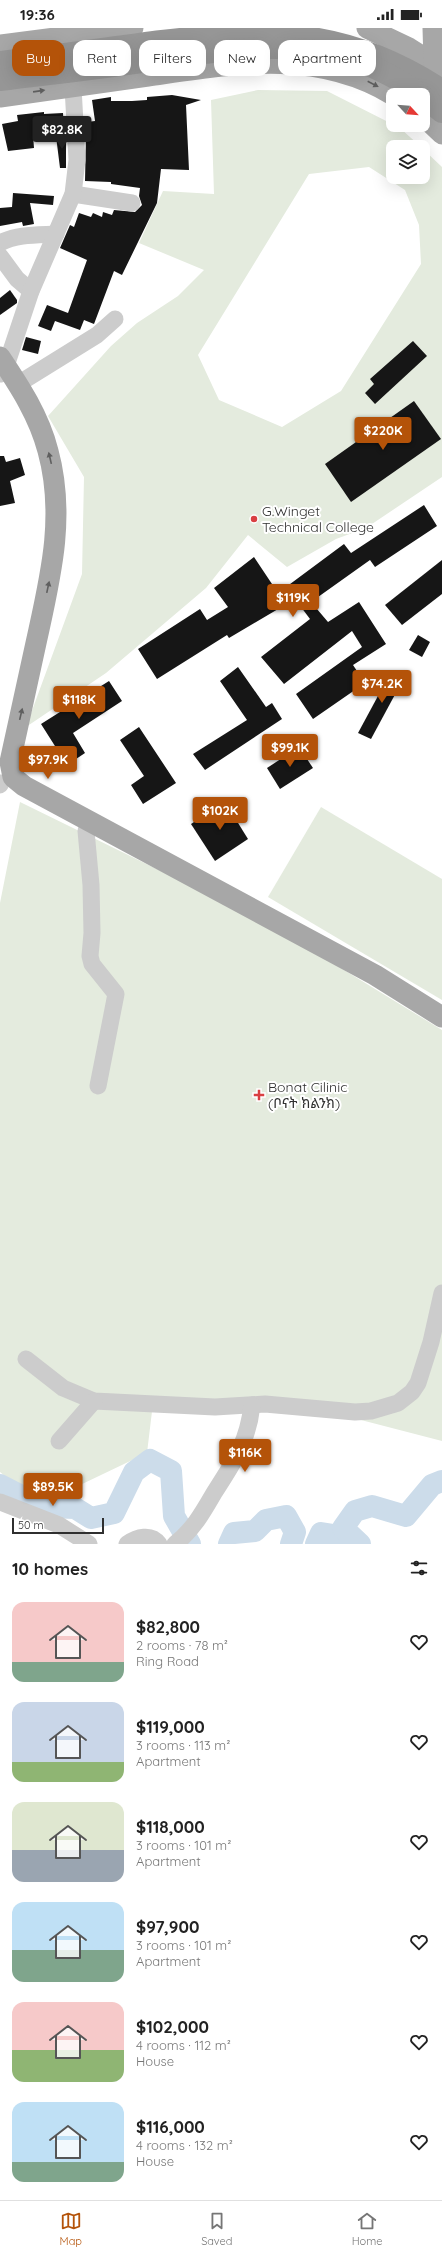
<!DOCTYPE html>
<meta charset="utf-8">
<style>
:root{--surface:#fff;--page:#f6f6f6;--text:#222;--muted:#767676;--line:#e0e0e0;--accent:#b45309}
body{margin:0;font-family:Quicksand,"Noto Sans Ethiopic",sans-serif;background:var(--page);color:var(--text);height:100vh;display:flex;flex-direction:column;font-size:15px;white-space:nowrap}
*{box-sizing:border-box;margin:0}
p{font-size:13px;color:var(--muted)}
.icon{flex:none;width:22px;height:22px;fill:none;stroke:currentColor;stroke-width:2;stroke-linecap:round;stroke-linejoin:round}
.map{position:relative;height:1516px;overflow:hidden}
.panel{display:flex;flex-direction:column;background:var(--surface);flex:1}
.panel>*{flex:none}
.banner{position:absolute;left:12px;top:12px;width:418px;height:36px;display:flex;gap:8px}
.needle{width:26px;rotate:116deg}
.buttons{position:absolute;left:386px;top:60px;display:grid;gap:8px}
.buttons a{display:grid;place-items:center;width:44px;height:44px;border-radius:8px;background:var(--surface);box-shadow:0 4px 16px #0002;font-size:20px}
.scale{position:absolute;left:12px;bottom:10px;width:92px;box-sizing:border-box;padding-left:4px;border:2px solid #2f2f2f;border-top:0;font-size:11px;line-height:14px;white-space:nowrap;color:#2f2f2f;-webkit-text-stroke:3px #fff;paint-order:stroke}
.price{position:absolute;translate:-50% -34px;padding:0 9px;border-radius:4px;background:var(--accent);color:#fff;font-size:13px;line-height:26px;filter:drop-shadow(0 1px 2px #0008)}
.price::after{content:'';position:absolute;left:50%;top:24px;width:12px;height:9px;margin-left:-6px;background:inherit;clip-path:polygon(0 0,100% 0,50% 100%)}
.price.active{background:#222;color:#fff}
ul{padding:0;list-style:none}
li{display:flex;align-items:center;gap:12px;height:100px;padding:0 12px}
li span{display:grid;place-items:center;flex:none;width:112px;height:80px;border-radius:12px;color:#555}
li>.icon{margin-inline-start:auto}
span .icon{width:48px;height:48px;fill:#fffc;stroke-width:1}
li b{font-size:17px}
h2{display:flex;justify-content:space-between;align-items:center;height:48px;padding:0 12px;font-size:17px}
.pill{padding:0 14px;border-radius:12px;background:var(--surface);box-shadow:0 4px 16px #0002;font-size:14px;line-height:36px}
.pill.active{background:var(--accent);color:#fff}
.status{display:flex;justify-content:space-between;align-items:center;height:28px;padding:0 20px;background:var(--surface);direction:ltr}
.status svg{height:11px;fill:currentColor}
.tab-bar{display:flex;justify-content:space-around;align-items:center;height:56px;border-top:1px solid var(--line);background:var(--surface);font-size:11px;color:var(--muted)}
.tab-bar a{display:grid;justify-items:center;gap:2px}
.tab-bar .active{color:var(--accent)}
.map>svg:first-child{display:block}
.green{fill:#e4ebde;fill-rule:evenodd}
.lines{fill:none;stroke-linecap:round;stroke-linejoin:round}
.river{stroke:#ccdcea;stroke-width:22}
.building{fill:#161616}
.minor{stroke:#ccc;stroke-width:17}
.major{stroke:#a7a7a7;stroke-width:21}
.highway{stroke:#969696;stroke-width:22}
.oneway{fill:#5f5f5f}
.poi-dot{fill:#d93f42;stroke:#fff;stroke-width:1.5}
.labels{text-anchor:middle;stroke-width:4;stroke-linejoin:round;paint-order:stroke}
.poi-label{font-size:14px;fill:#2f2f2f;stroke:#fff;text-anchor:start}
</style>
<div class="status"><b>19:36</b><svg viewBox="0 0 49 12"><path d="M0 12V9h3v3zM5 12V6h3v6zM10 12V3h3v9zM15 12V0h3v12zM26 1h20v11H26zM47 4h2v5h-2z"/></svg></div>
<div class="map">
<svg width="442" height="1516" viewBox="0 0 442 1516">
<rect width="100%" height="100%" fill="#fff"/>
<g class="green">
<path d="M258 62 327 63 400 100 421 119H393V149H423V121L442 139V449L366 500 336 511 287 539 248 507 206 560 106 645 26 699 82 546 84 449 48 388 111 318 137 295 178 268 204 242 139 215 163 163 214 166 211 72ZM369 139 405 162 419 197 421 236 341 363 282 399 219 372 198 327 309 146Z"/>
<path d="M20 774 220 872 331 934 442 1002V1413L334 1385 153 1375 147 1425 55 1469 11 1453 0 1444V875Z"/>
<path d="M321 779 442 851V972L268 869Z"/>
</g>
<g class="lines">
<g class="river">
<path d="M0 1457 37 1476 49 1479 75 1480 91 1490 114 1485 134 1444 150 1432 171 1443 174 1488 190 1516"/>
<path d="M229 1516 234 1505 255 1503 266 1492 286 1488 295 1504 291 1516"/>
<path d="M316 1516 321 1505 340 1508 343 1516"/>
<path d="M360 1516 343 1500 355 1483 372 1478 406 1488 432 1457 442 1453"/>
</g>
</g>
<g class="building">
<path d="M172 67 201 72 186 77 189 142 161 141 157 175 122 247 114 243 94 296 84 292 80 302 55 293 51 303 38 298 47 277 68 285 87 232 60 220 70 197 74 199 79 185 91 189 93 185 102 189 103 184 112 187 114 182 135 184 142 177 139 168 140 160 111 156V154L85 153 86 107H89L87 94 95 93 92 72 111 69V73H132L147 72V69Z"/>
<path d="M44 84V86L63 85 64 102 33 107 34 120 8 123 2 96 18 93 17 87Z"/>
<path d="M66 107V140H60L56 108Z"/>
<path d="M13 165 54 168 53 177 30 175 34 196 23 198 22 194 0 198V180L12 179Z"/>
<path d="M10 262 17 272V275L0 287V270Z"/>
<path d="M26 309 41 313 38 326 22 322Z"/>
<path d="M413 313 427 328 375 376 365 365 374 356 370 351Z"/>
<path d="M414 373 441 411 351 474 325 436Z"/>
<path d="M0 428H4L6 434 20 430 25 447 10 453 15 475 0 478Z"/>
<path d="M424 477 437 498 375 539 370 532 311 574 328 594 359 574 386 616 353 637 365 655 313 691 296 666 362 619 352 603 284 656 261 629 310 591 295 571 229 610 227 607 157 651 138 621 200 581 207 592 228 579 214 560 254 529 278 565 344 516 351 525Z"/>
<path d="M442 532V566L402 597 385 577Z"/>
<path d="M418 607 430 614 422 629 409 622Z"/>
<path d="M238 639 266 679 272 675 282 691 205 742 193 726 247 692 220 653Z"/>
<path d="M392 642 405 648 371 711 358 705Z"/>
<path d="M109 653 122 673 73 705 85 725 67 737 41 696Z"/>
<path d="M139 699 176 755 143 776 131 757 144 748 120 712Z"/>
<path d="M299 719 313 740 280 761 267 740Z"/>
<path d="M225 774 248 811 215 833 191 796Z"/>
</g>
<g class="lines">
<g class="minor">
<path d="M73 166 132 175"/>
<path d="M0 215C17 206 37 207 56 206"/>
<path d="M0 228 17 251 31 263"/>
<path d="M1 346 6 338 31 263 73 166 77 132 73 59"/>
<path d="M18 356 97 307 115 291"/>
<path d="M0 757 1 755"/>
<path d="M86 803 91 857 92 905 90 928 92 936 116 966 98 1058"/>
<path d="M26 1331 63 1360 94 1373 215 1379 265 1376 355 1384 371 1383 398 1375 412 1364 418 1355 431 1314 442 1265"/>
<path d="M59 1413 94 1373"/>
<path d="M0 1474 59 1497 89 1516"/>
<path d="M127 1516C137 1509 151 1505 159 1516"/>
<path d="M175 1516C193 1502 203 1484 214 1465 234 1434 248 1414 252 1377"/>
</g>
<g class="major">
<path d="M367 0 409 20 442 41"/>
<path d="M433 0 434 35"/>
<path d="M0 17 133 0"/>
<path d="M0 69C49 62 98 55 148 48 232 36 316 20 393 67"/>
<path d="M423 88 442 106"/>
<path d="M0 329C20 359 39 388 48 423 66 489 50 551 36 615 27 655 19 694 10 734L13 749 24 758 375 947 442 989"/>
</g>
<g class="highway">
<path d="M0 34C54 28 108 20 162 13 273 0 347 0 442 62"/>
<path d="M0 52C47 46 94 41 141 34 225 22 308 5 387 46 399 52 411 59 421 67"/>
<path d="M423 69 442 84"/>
</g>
</g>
<defs><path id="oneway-solid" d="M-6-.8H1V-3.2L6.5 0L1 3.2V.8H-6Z"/></defs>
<g class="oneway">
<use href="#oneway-solid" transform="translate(373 56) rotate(27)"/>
<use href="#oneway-solid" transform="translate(39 63) rotate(-8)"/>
<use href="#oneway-solid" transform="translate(50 430) rotate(-103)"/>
<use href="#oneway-solid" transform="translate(48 559) rotate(-78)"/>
<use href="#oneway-solid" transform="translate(21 686) rotate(-77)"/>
</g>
<g class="poi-dot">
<circle cx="254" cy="491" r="4"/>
<path d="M257 1061h4v4h4v4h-4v4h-4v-4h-4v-4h4z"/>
</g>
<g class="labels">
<g class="poi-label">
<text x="262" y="488">G.Winget<tspan x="262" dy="16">Technical College</tspan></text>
<text x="268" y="1064">Bonat Cilinic<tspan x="268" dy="16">(ቦናት ክልንክ)</tspan></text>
</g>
</g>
</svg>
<div class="buttons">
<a><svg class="needle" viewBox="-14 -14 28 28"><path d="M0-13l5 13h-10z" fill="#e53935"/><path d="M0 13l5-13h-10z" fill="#767676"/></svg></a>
<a><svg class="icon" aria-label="layers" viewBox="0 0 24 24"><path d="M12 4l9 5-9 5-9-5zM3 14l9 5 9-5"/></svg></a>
</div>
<div class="scale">50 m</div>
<b class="price active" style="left:62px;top:122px">$82.8K</b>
<b class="price" style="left:383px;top:423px">$220K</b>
<b class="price" style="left:293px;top:590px">$119K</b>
<b class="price" style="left:382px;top:676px">$74.2K</b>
<b class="price" style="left:79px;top:692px">$118K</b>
<b class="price" style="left:290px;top:740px">$99.1K</b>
<b class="price" style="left:48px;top:752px">$97.9K</b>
<b class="price" style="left:220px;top:803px">$102K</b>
<b class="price" style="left:245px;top:1445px">$116K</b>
<b class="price" style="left:53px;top:1479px">$89.5K</b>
<div class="banner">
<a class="pill active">Buy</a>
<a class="pill">Rent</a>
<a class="pill">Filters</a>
<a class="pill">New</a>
<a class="pill">Apartment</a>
</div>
</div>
<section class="panel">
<h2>10 homes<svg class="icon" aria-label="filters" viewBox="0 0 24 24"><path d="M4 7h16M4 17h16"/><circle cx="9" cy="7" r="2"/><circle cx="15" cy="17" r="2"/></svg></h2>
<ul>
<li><span style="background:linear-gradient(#f6c9c9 75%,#7fa58c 0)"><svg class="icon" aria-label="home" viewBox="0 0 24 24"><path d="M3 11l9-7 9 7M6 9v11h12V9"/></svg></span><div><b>$82,800</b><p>2 rooms · 78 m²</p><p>Ring Road</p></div><svg class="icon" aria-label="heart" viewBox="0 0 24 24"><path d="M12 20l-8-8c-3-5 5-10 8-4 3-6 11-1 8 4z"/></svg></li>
<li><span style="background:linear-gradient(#c9d6e8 75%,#8fb573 0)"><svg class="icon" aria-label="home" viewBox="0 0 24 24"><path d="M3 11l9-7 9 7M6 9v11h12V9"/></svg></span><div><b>$119,000</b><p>3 rooms · 113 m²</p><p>Apartment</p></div><svg class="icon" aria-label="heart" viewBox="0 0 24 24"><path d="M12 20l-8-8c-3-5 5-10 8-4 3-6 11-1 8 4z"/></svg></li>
<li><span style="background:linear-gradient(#dfe7d0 60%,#9aa5b1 0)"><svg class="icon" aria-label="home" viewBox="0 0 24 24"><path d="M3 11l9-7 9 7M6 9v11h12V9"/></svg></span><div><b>$118,000</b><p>3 rooms · 101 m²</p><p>Apartment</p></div><svg class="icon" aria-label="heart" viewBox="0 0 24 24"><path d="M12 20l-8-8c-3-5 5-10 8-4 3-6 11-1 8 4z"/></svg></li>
<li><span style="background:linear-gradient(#bfe0f5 60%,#7fa58c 0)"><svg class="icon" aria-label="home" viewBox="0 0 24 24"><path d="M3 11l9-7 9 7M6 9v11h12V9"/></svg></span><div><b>$97,900</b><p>3 rooms · 101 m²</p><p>Apartment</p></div><svg class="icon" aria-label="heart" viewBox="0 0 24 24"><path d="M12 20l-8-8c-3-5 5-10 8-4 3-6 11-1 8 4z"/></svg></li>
<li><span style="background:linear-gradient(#f6c9c9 60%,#8fb573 0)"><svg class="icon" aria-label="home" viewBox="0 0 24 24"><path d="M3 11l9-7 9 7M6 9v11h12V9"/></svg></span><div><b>$102,000</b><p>4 rooms · 112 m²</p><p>House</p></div><svg class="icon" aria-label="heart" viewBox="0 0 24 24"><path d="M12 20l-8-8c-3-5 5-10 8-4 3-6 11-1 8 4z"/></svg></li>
<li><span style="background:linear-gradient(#bfe0f5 75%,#7fa58c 0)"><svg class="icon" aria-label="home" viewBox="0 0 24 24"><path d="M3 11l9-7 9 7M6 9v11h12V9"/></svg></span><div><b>$116,000</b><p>4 rooms · 132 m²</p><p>House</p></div><svg class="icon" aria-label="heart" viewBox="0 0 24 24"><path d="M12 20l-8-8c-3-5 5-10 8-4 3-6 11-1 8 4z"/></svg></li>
</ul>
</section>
<nav class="tab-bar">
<a class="active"><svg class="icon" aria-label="map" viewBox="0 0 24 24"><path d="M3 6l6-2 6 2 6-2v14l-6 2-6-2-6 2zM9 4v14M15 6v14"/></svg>Map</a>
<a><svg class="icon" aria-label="saved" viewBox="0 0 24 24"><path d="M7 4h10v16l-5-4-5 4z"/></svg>Saved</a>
<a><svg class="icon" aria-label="home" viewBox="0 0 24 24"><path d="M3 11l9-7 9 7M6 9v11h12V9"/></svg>Home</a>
</nav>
